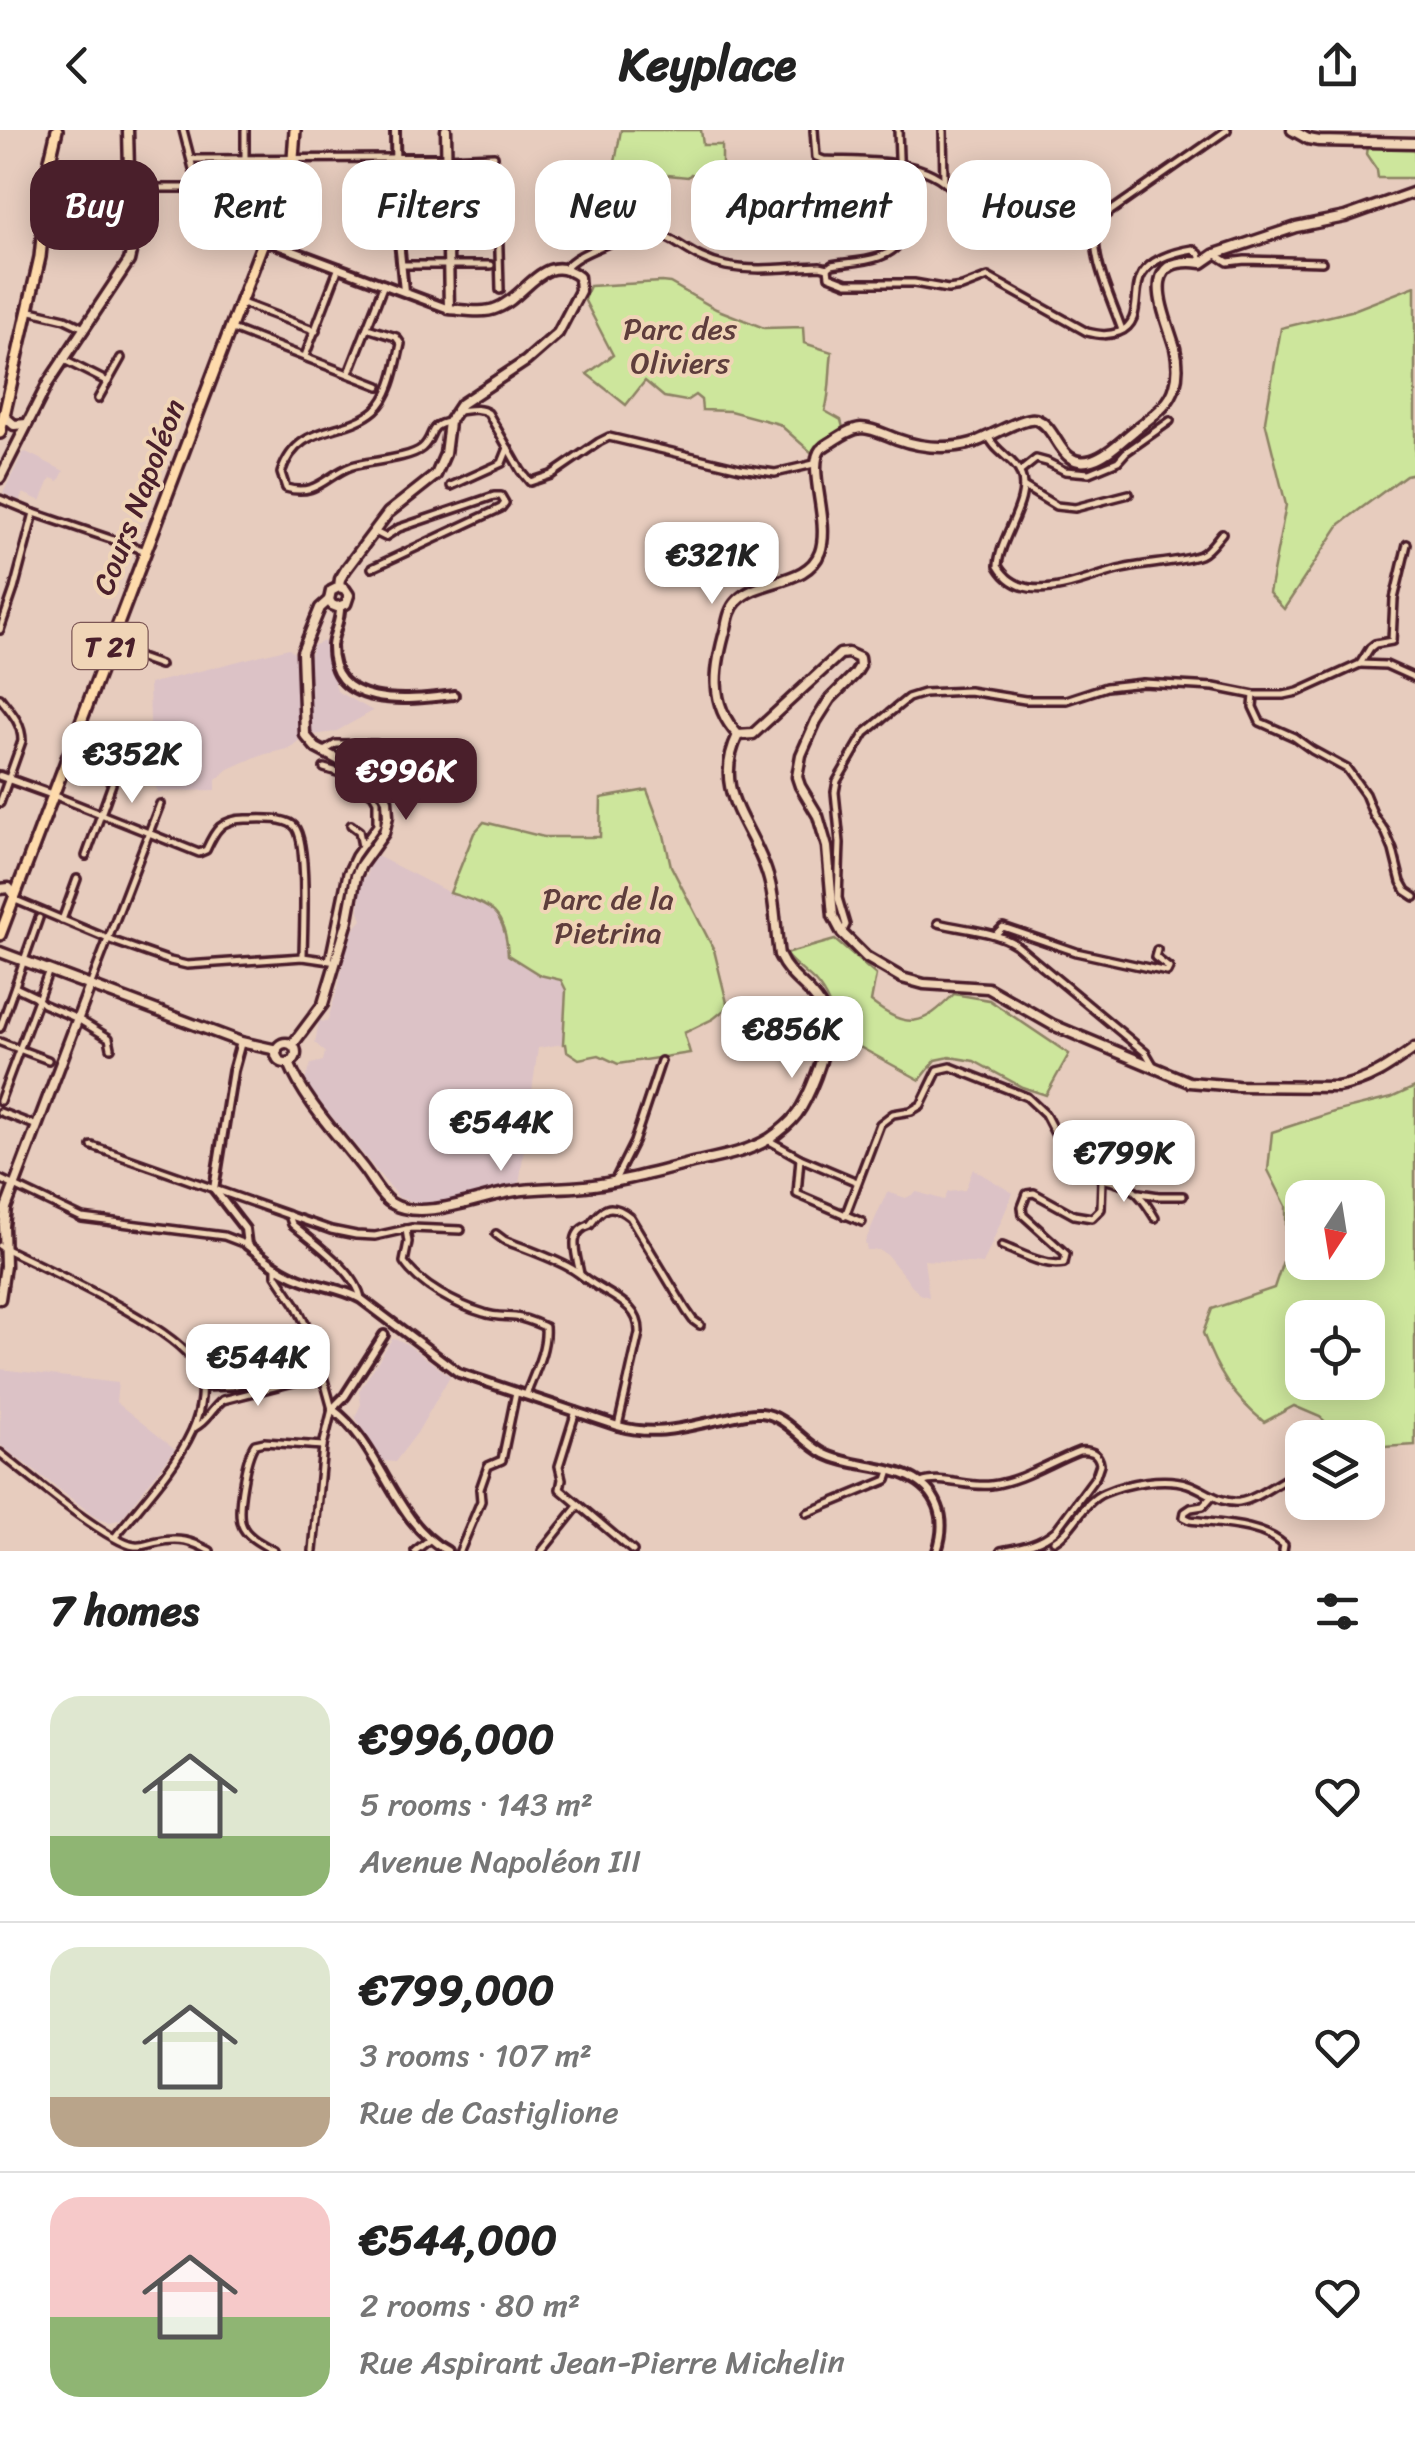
<!DOCTYPE html>
<meta charset="utf-8">
<style>
:root{--surface:#fff;--page:#f6f6f6;--text:#222;--muted:#767676;--line:#e0e0e0;--accent:#4a1f2b}
body{margin:0;font-family:Sriracha,sans-serif;background:var(--page);color:var(--text);height:100vh;display:flex;flex-direction:column;font-size:38px;white-space:nowrap}
*{box-sizing:border-box;margin:0}
p{font-size:32px;color:var(--muted)}
.icon{flex:none;width:55px;height:55px;fill:none;stroke:currentColor;stroke-width:2;stroke-linecap:round;stroke-linejoin:round}
.map{position:relative;height:1421px;overflow:hidden}
.side{display:flex;flex-direction:column;background:var(--surface);flex:1}
.side>*{flex:none}
.top-card{position:absolute;left:30px;top:30px;width:1355px;height:90px;display:flex;gap:20px}
.needle{width:65px;rotate:192deg}
.tools{position:absolute;left:1285px;top:1050px;display:grid;gap:20px}
.tools a{display:grid;place-items:center;width:100px;height:100px;border-radius:20px;background:var(--surface);box-shadow:0 5px 25px #0003;font-size:50px}
.price{position:absolute;translate:-50% -85px;padding:0 22px;border-radius:20px;background:#fff;color:#222;font-size:32px;line-height:65px;filter:drop-shadow(0 2px 5px #0008)}
.price::after{content:'';position:absolute;left:50%;top:60px;width:30px;height:22px;margin-left:-15px;background:inherit;clip-path:polygon(0 0,100% 0,50% 100%)}
.price.current{background:var(--accent);color:#fff}
ul{padding:0;list-style:none}
li{display:flex;align-items:center;gap:30px;height:250px;padding:0 50px}
li+li{border-top:2px solid var(--line)}
li span{display:grid;place-items:center;flex:none;width:280px;height:200px;border-radius:30px;color:#555}
li>.icon{margin-inline-start:auto}
span .icon{width:120px;height:120px;fill:#fffc;stroke-width:1}
li b{font-size:42px}
h2{display:flex;justify-content:space-between;align-items:center;height:120px;padding:0 50px;font-size:42px}
.pill{padding:0 35px;border-radius:30px;background:var(--surface);box-shadow:0 5px 25px #0003;font-size:35px;line-height:90px}
.pill.current{background:var(--accent);color:#fff}
header{display:flex;justify-content:space-between;align-items:center;height:130px;padding:0 50px;background:var(--surface);font-size:45px;font-weight:700}
.map>svg:first-child{display:block}
.built{fill:#dcc2c6}
.green{fill:#cde69c;stroke:#8c8264;stroke-width:2.5;fill-rule:evenodd}
.lines{fill:none;stroke-linecap:round;stroke-linejoin:round}
.minor-casing{stroke:#4a1f2b;stroke-width:12}
.tertiary-casing{stroke:#4a1f2b;stroke-width:14}
.secondary-casing{stroke:#4a1f2b;stroke-width:15}
.primary-casing{stroke:#4a1f2b;stroke-width:16}
.minor{stroke:#f0d5b7;stroke-width:5}
.tertiary{stroke:#f0d5b7;stroke-width:6}
.secondary{stroke:#f0d5b7;stroke-width:8}
.primary{stroke:#fedbac;stroke-width:9}
.labels{text-anchor:middle;stroke-width:8;stroke-linejoin:round;paint-order:stroke}
.shield{fill:#f0d5b7;stroke:#7c5655;stroke-width:2.5}
.shield-label{font-size:28px;font-weight:bold;fill:#4a1f2b}
.park-label{font-size:30px;fill:#5e3d3c;stroke:#f0d5b7}
.street-label{font-size:30px;fill:#4a1f2b;stroke:#f0d5b7}
</style>
<header><svg class="icon" aria-label="back" viewBox="0 0 24 24"><path d="M15 5l-7 7 7 7"/></svg>Keyplace<svg class="icon" aria-label="share" viewBox="0 0 24 24"><path d="M12 15V3M7 8l5-5 5 5M5 13v7h14v-7"/></svg></header>
<div class="map">
<svg width="1415" height="1421" viewBox="0 0 1415 1421">
<rect width="100%" height="100%" fill="#e7ccbe"/>
<filter id="ink" filterUnits="userSpaceOnUse"><feTurbulence type="fractalNoise" baseFrequency=".01" numOctaves="2"/><feDisplacementMap in="SourceGraphic" scale="20" xChannelSelector="R" yChannelSelector="G"/><feConvolveMatrix kernelMatrix="1 2 1 2 8 2 1 2 1" color-interpolation-filters="sRGB"/></filter>
<g filter="url(#ink)">
<g class="built">
<path d="M26 322 64 341 59 351 51 348 41 371 23 363 19 371 3 363 23 323Z"/>
<path d="M324 511 337 561 373 581 335 602 312 605 306 538 313 516Z"/>
<path d="M289 518 296 525 299 610 291 618 258 626 229 639 216 650V660L157 662 153 645 74 643 75 638 147 640 151 628 149 554Z"/>
<path d="M375 725 450 763 486 774 498 786 507 809 540 845 561 850 566 859 563 914 538 918 519 1055 448 1073 422 1074 399 1068 304 953 311 934 323 931 325 922 315 913 319 891 327 892 339 854 346 819 352 801 362 790 359 781 361 747 367 746 368 735Z"/>
<path d="M973 1039 1013 1063 983 1134 924 1130 929 1167 919 1164 887 1125 879 1120H867L865 1112 875 1089 887 1062 906 1068 917 1062 944 1070 948 1062 965 1060Z"/>
<path d="M392 1209H397L408 1215 450 1246 417 1303 395 1332 383 1331 355 1287 361 1274 359 1261Z"/>
<path d="M0 1239 118 1253 116 1272 175 1319 121 1389 111 1392 100 1390 0 1315Z"/>
</g>
<g class="green">
<path d="M621 0H701L703 15H722V49L697 48 695 45 691 44 688 47 657 44 613 43Z"/>
<path d="M1367 17H1415V48H1378L1377 40 1366 24Z"/>
<path d="M661 152 670 153 716 179 764 198 803 197 804 213 832 222C829 243 831 261 825 281L841 290 843 298 821 311 812 323 779 294 730 281 702 280 701 270 695 265 686 271 664 267 645 251 626 275 587 244 613 225 584 169 590 156Z"/>
<path d="M1415 156V343L1406 345 1340 394 1284 479 1269 463 1286 375 1265 291 1281 198 1351 181Z"/>
<path d="M647 660 664 705 671 736 714 820 728 877 713 889 684 903 690 923 618 934 599 925 579 929 567 921 566 914H563L566 860 561 850 540 845 508 825C505 778 490 776 450 763L474 703 484 692 544 707H600L601 668Z"/>
<path d="M835 810 876 845 871 872C908 900 923 896 954 864L989 870 1069 924 1046 965 1022 957 974 931 950 927 936 930 920 950 836 904C834 885 828 866 815 852 805 842 794 835 785 824Z"/>
<path d="M1415 957V1315L1368 1318V1308L1342 1307 1320 1287 1294 1276 1264 1292C1232 1266 1217 1241 1203 1203L1212 1179 1274 1158 1286 1122V1076L1268 1040 1272 1002 1334 982 1391 968ZM1302 1068H1368V1132H1302ZM1302 1188H1368V1252H1302Z"/>
</g>
<g class="lines">
<defs>
<g id="minor">
<path d="M814 0 816 27 824 30C865 32 934 26 957 67"/>
<path d="M943 1 944 51"/>
<path d="M245 27V0"/>
<path d="M446 28 494 26"/>
<path d="M191 29 394 28"/>
<path d="M130 58H198L183 0"/>
<path d="M396 81 498 83 500 160"/>
<path d="M1215 124 1228 132 1245 130 1322 132"/>
<path d="M403 135H491"/>
<path d="M828 138 829 146 847 153H914L948 159 962 157 988 147 1087 202C1099 205 1108 206 1119 202 1144 192 1131 162 1142 144 1152 128 1175 122 1193 119L1199 124 1202 133"/>
<path d="M564 139C574 127 590 121 604 115 672 84 671 124 726 136 756 142 789 137 820 136L828 138 832 135C855 131 892 132 902 108L898 0"/>
<path d="M242 173 316 201"/>
<path d="M27 180 65 189 84 198"/>
<path d="M367 198 396 207 401 214C396 235 392 265 375 280 344 307 298 291 281 343L286 358C317 367 326 345 352 336 369 331 409 329 422 318 435 307 427 295 449 292"/>
<path d="M232 199 379 256"/>
<path d="M1122 200C1111 168 1087 122 1098 90L1227 0"/>
<path d="M305 226 339 137"/>
<path d="M62 229 108 252"/>
<path d="M349 243 384 154"/>
<path d="M98 269 121 228"/>
<path d="M458 281C469 280 479 277 488 283L521 341 530 352 551 345 599 312 609 307 740 338 775 343 814 334"/>
<path d="M989 307C995 322 1014 329 1020 343 1033 369 999 408 998 436 1024 481 1086 447 1122 439 1145 433 1179 433 1200 425 1209 421 1215 411 1222 403"/>
<path d="M1021 341 1036 329 1047 332 1065 341 1089 343 1118 331 1126 322 1170 291"/>
<path d="M451 356 502 333 508 318"/>
<path d="M1023 356 1056 376 1075 378 1129 364"/>
<path d="M0 369 34 383 146 421"/>
<path d="M372 438 501 378 505 373 501 366H494L399 398 385 407 375 402"/>
<path d="M0 500 14 459 34 383"/>
<path d="M109 517 160 535"/>
<path d="M1360 534 1386 535 1415 548"/>
<path d="M1254 565 1253 577 1260 592 1294 607 1312 620 1347 639 1365 664 1374 686 1385 701 1393 720 1401 752 1406 761 1415 767"/>
<path d="M0 568C11 582 22 593 22 611L0 673"/>
<path d="M324 621 336 614H376L391 624 420 629"/>
<path d="M324 638 344 644 373 664 377 671V695L355 726 347 743 329 830"/>
<path d="M53 665 199 723 206 720C215 700 221 689 246 689 259 689 282 687 293 695 309 705 303 806 303 827"/>
<path d="M351 695 359 701 362 716"/>
<path d="M86 726 112 654"/>
<path d="M13 769 113 811 170 831 187 835 303 827 337 832"/>
<path d="M62 790 77 749"/>
<path d="M938 793C965 800 992 800 1015 814L1146 923 1153 935"/>
<path d="M842 803 846 795 838 768 840 713 835 662 837 651 865 603 908 568 924 563 969 561 1025 570H1066L1106 557 1143 553 1214 557 1254 565H1284L1298 562 1360 534 1370 518 1375 514 1392 511 1394 469 1407 414"/>
<path d="M997 803 1003 797 1076 822 1167 842 1169 838 1155 827 1157 820"/>
<path d="M90 856 160 674"/>
<path d="M15 857 34 866 43 874 78 889 109 908 111 918"/>
<path d="M0 898 39 788"/>
<path d="M0 912 48 930"/>
<path d="M0 971 49 840"/>
<path d="M0 982 37 996"/>
<path d="M768 1010 800 1028 857 1052"/>
<path d="M92 1016 331 1100 356 1105 375 1106 411 1098 461 1100"/>
<path d="M800 1028 797 1064 862 1092"/>
<path d="M0 1049 82 1088 224 1106 245 1114"/>
<path d="M1102 1049C1134 1056 1138 1060 1155 1088"/>
<path d="M614 1052 634 1012 661 931"/>
<path d="M1139 1063 1159 1066H1183"/>
<path d="M289 1085 292 1094C313 1112 357 1142 361 1169"/>
<path d="M845 1086 880 994 893 984 911 981 921 975 938 940 951 937 1027 967 1045 984 1060 1013 1071 1026 1102 1049 1101 1079 1092 1088 1074 1085 1034 1063 1027 1064 1022 1077 1023 1085 1066 1124 1064 1133C1044 1137 1021 1123 1002 1116"/>
<path d="M406 1099 408 1112 404 1132C420 1156 457 1175 484 1183 494 1187 505 1186 515 1187 526 1188 536 1193 545 1197 547 1219 534 1244 526 1265"/>
<path d="M496 1104 504 1110C526 1119 551 1127 572 1139 579 1143 585 1149 592 1153 612 1167 640 1175 639 1203L618 1296"/>
<path d="M0 1116C42 1137 176 1197 195 1234 206 1255 201 1281 192 1301 174 1340 141 1373 115 1407"/>
<path d="M276 1136V1145L296 1175 313 1210 332 1279 323 1316 313 1421"/>
<path d="M580 1144C577 1126 566 1102 590 1095 602 1078 610 1071 630 1087L686 1180 693 1190 700 1195"/>
<path d="M202 1257 232 1256 319 1233"/>
<path d="M576 1281 559 1336 562 1349 560 1359 633 1421"/>
<path d="M194 1298C209 1290 211 1279 223 1270L321 1245"/>
<path d="M0 1323C25 1343 108 1413 135 1416 142 1417 151 1413 158 1412 178 1407 192 1411 210 1421"/>
<path d="M921 1353C943 1345 967 1358 991 1355 1022 1351 1050 1332 1079 1321 1090 1320 1098 1322 1100 1334L1096 1346 1056 1400C1040 1414 1021 1417 1001 1421"/>
<path d="M1211 1367 1203 1376 1191 1378 1185 1382 1184 1387 1190 1390C1220 1394 1261 1394 1284 1415L1283 1421"/>
<path d="M807 1383 887 1350 890 1341"/>
<path d="M1054 1411C1075 1399 1082 1372 1104 1363 1127 1353 1165 1346 1188 1354 1206 1360 1219 1374 1239 1372 1259 1369 1282 1348 1302 1341"/>
<path d="M274 1421C264 1415 246 1407 242 1395 236 1381 246 1326 255 1314L264 1312 323 1316"/>
<path d="M415 1421 429 1410"/>
<path d="M460 1421 481 1371 480 1359 488 1336 502 1330 516 1262"/>
<path d="M542 1421 578 1376"/>
</g>
<g id="tertiary">
<path d="M395 0 396 81 404 161"/>
<path d="M394 28H446"/>
<path d="M264 110 449 179"/>
<path d="M340 477C341 491 333 503 332 516 331 581 411 570 454 565"/>
<path d="M0 646 53 665"/>
<path d="M241 912 233 941 214 1059 245 1099 247 1115C264 1128 281 1142 301 1149 321 1157 342 1158 361 1169L459 1243 618 1296C656 1307 685 1297 723 1289 735 1286 748 1282 761 1283 786 1285 803 1313 825 1324 861 1342 920 1331 938 1376 944 1391 942 1406 937 1421"/>
<path d="M384 1205 345 1266 332 1279C382 1315 392 1391 447 1421"/>
</g>
<g id="secondary">
<path d="M1292 0 1308 9 1319 11 1415 13"/>
<path d="M4 286 14 295 27 294"/>
<path d="M0 348 48 253 129 131 131 122 128 0"/>
<path d="M339 457 340 449 346 439 388 383 436 345 445 324 449 292 461 274 526 231 558 203 580 161 579 147C545 119 526 167 497 178 484 184 464 180 449 179L446 0"/>
<path d="M329 470 332 475 337 477 346 474 349 465 345 459 339 457"/>
<path d="M738 605C708 573 715 536 726 498 728 488 730 478 737 471 759 448 808 455 820 422 831 391 806 337 821 319 821 318 833 311 833 311 842 305 851 299 861 298 873 298 886 305 897 309 922 318 946 320 972 313 987 309 1023 286 1035 289 1059 296 1058 340 1092 330 1108 325 1122 310 1135 300 1151 287 1170 276 1175 256 1179 243 1178 231 1175 218 1165 183 1135 124 1202 133L1215 124 1296 97 1345 87 1415 62"/>
<path d="M738 605 753 604 840 524 848 523 859 528 860 536 855 544 830 569 816 591 801 625 797 647 800 656 818 686 827 717 833 786 842 803 866 827 902 848 924 854 988 858 1053 895 1189 952 1237 956 1337 957C1368 952 1390 936 1415 918"/>
<path d="M0 759 9 758 15 765"/>
<path d="M0 822 241 912 277 920"/>
<circle cx="286" cy="923" r="10"/>
<path d="M293 914 323 874 347 794 356 746 361 735 384 703 388 686 387 670 375 649 316 618 305 605 302 522 320 478 329 470 331 461 339 457"/>
<path d="M289 933C305 972 337 1004 363 1038 371 1048 380 1066 391 1073 421 1092 478 1067 510 1062 535 1057 560 1059 585 1056 623 1052 660 1041 697 1032 720 1027 748 1022 769 1009 778 1003 790 993 797 984 809 967 825 927 826 906 829 861 794 859 779 825 775 799 776 771 768 746 753 694 710 663 738 605"/>
<path d="M0 1169 5 1136 4 1096 6 1078 90 856"/>
</g>
<g id="primary">
<path d="M0 303 40 127 50 30 57 0"/>
<path d="M0 805 270 94 293 29 295 0"/>
</g>
</defs>
<use href="#minor" class="minor-casing"/>
<use href="#tertiary" class="tertiary-casing"/>
<use href="#secondary" class="secondary-casing"/>
<use href="#primary" class="primary-casing"/>
<use href="#minor" class="minor"/>
<use href="#tertiary" class="tertiary"/>
<use href="#secondary" class="secondary"/>
<use href="#primary" class="primary"/>
</g>
</g>
<g class="labels">
<rect class="shield" x="72.5" y="493" width="75" height="46" rx="8"/>
<g class="shield-label">
<text x="110" y="526">T 21</text>
</g>
<g class="park-label">
<text x="680" y="209">Parc des<tspan x="680" dy="34">Oliviers</tspan></text>
<text x="608" y="779">Parc de la<tspan x="608" dy="34">Pietrina</tspan></text>
</g>
<g class="street-label">
<text transform="translate(139 367) rotate(-69)" y="10">Cours Napoléon</text>
</g>
</g>
</svg>
<div class="tools">
<a><svg class="needle" viewBox="-14 -14 28 28"><path d="M0-13l5 13h-10z" fill="#e53935"/><path d="M0 13l5-13h-10z" fill="#767676"/></svg></a>
<a><svg class="icon" aria-label="locate" viewBox="0 0 24 24"><circle cx="12" cy="12" r="6"/><path d="M12 2v4M12 18v4M2 12h4M18 12h4"/></svg></a>
<a><svg class="icon" aria-label="layers" viewBox="0 0 24 24"><path d="M12 4l9 5-9 5-9-5zM3 14l9 5 9-5"/></svg></a>
</div>
<b class="price" style="left:712px;top:477px">€321K</b>
<b class="price" style="left:132px;top:676px">€352K</b>
<b class="price current" style="left:406px;top:693px">€996K</b>
<b class="price" style="left:792px;top:951px">€856K</b>
<b class="price" style="left:501px;top:1044px">€544K</b>
<b class="price" style="left:1124px;top:1075px">€799K</b>
<b class="price" style="left:258px;top:1279px">€544K</b>
<div class="top-card">
<a class="pill current">Buy</a>
<a class="pill">Rent</a>
<a class="pill">Filters</a>
<a class="pill">New</a>
<a class="pill">Apartment</a>
<a class="pill">House</a>
</div>
</div>
<section class="side">
<h2>7 homes<svg class="icon" aria-label="filters" viewBox="0 0 24 24"><path d="M4 7h16M4 17h16"/><circle cx="9" cy="7" r="2"/><circle cx="15" cy="17" r="2"/></svg></h2>
<ul>
<li><span style="background:linear-gradient(#dfe7d0 70%,#8fb573 0)"><svg class="icon" aria-label="home" viewBox="0 0 24 24"><path d="M3 11l9-7 9 7M6 9v11h12V9"/></svg></span><div><b>€996,000</b><p>5 rooms · 143 m²</p><p>Avenue Napoléon III</p></div><svg class="icon" aria-label="heart" viewBox="0 0 24 24"><path d="M12 20l-8-8c-3-5 5-10 8-4 3-6 11-1 8 4z"/></svg></li>
<li><span style="background:linear-gradient(#dfe7d0 75%,#b9a48a 0)"><svg class="icon" aria-label="home" viewBox="0 0 24 24"><path d="M3 11l9-7 9 7M6 9v11h12V9"/></svg></span><div><b>€799,000</b><p>3 rooms · 107 m²</p><p>Rue de Castiglione</p></div><svg class="icon" aria-label="heart" viewBox="0 0 24 24"><path d="M12 20l-8-8c-3-5 5-10 8-4 3-6 11-1 8 4z"/></svg></li>
<li><span style="background:linear-gradient(#f6c9c9 60%,#8fb573 0)"><svg class="icon" aria-label="home" viewBox="0 0 24 24"><path d="M3 11l9-7 9 7M6 9v11h12V9"/></svg></span><div><b>€544,000</b><p>2 rooms · 80 m²</p><p>Rue Aspirant Jean-Pierre Michelin</p></div><svg class="icon" aria-label="heart" viewBox="0 0 24 24"><path d="M12 20l-8-8c-3-5 5-10 8-4 3-6 11-1 8 4z"/></svg></li>
</ul>
</section>
